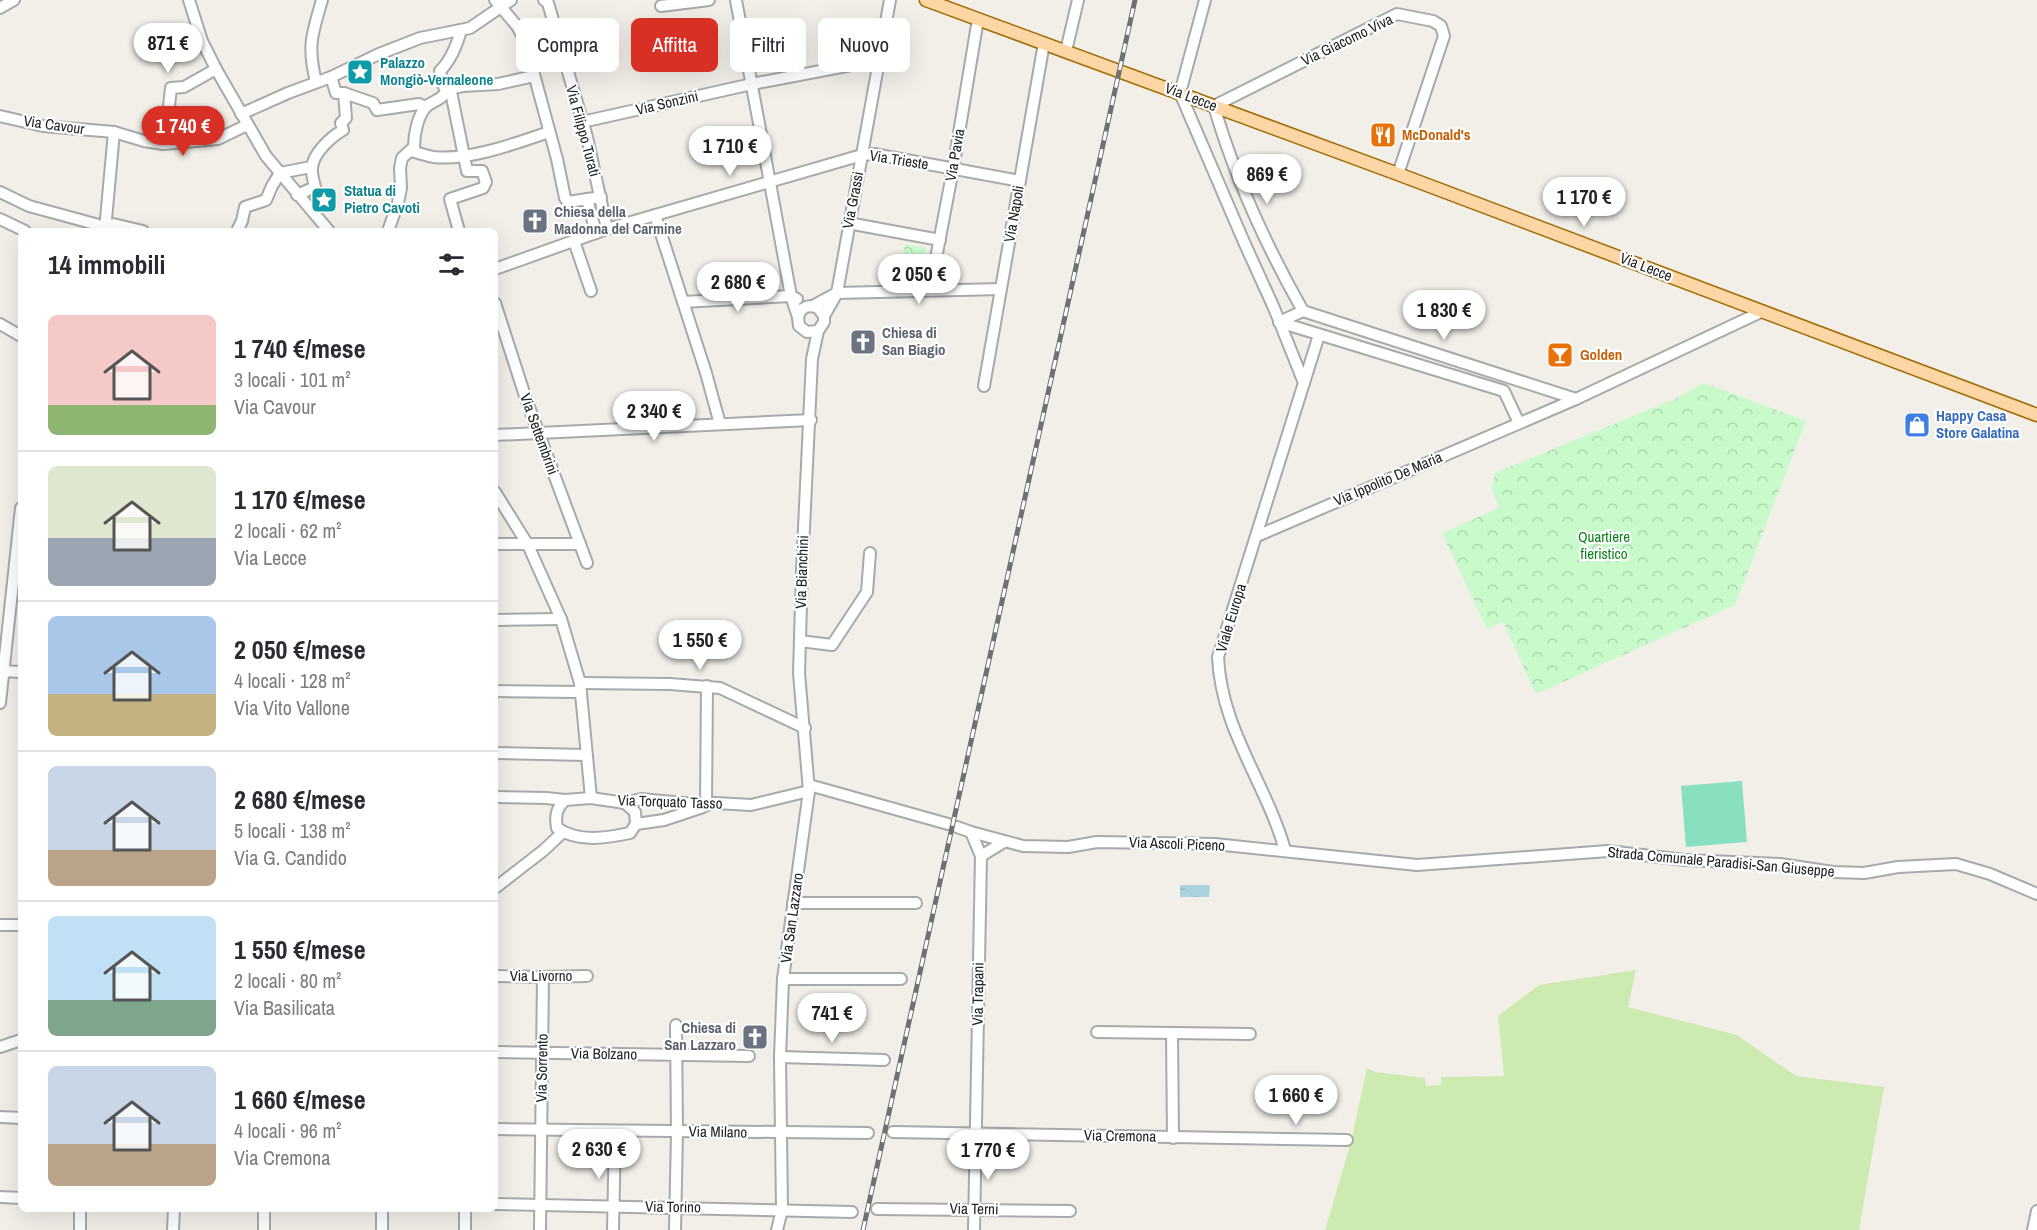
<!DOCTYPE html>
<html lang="it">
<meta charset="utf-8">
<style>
:root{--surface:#fff;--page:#f7f7f7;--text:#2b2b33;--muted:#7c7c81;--line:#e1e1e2;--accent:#d93025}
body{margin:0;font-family:"Archivo Narrow",sans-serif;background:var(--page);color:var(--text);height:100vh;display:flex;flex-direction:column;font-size:22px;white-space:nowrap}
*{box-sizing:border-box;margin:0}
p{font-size:20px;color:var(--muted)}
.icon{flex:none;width:33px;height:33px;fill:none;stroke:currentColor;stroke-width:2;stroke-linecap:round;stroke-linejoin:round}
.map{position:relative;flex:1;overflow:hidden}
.panel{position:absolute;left:18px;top:228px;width:480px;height:984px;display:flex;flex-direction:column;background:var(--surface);border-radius:9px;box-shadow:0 6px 24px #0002}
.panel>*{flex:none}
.hud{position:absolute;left:516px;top:18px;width:570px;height:54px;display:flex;gap:12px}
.price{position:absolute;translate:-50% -51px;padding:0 14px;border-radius:21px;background:#fff;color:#222;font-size:20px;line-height:39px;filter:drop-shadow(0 2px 3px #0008)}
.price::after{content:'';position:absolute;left:50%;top:36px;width:18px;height:14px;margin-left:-9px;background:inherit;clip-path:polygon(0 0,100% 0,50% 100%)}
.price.selected{background:var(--accent);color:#fff}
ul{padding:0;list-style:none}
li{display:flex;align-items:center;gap:18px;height:150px;padding:0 30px}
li+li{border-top:2px solid var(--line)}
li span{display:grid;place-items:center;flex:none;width:168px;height:120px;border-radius:9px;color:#555}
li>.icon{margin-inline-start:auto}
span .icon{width:72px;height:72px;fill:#fffc;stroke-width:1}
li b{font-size:26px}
h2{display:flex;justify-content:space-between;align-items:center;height:72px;padding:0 30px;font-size:26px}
.chip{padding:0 21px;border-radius:9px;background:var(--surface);box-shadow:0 6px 24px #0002;font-size:21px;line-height:54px}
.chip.selected{background:var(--accent);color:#fff}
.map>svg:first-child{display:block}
.grass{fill:#cdebb0}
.park{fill:url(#park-crowns)}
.pitch{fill:#88e0be}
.water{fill:url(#water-ripples)}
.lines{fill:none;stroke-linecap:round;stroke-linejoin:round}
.minor-casing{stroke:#a9a9a9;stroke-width:14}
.major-casing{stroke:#a06b00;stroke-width:15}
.minor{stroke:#fff;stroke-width:10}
.major{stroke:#fcd6a4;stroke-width:12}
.rail-casing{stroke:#707070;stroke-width:5}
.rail{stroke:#fff;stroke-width:3;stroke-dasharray:9;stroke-linecap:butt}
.labels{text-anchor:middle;stroke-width:4.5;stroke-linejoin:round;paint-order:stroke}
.street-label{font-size:15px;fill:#222;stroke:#fff}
.culture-label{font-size:15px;font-weight:bold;fill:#0d838f;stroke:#fff;text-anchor:start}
.food-label{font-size:15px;font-weight:bold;fill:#c56008;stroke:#fff;text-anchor:start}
.worship-label{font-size:15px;font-weight:bold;fill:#5b616d;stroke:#fff;text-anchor:start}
.shop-label{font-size:15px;font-weight:bold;fill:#366cbe;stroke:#fff;text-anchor:start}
.park-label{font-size:15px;fill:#0c8416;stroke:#fff}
</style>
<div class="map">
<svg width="2037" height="1230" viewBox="0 0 2037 1230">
<defs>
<pattern id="park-crowns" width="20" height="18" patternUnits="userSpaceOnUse" patternTransform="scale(1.5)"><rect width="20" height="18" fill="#c8facc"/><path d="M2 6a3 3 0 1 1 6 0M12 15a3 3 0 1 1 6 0" fill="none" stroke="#acd6af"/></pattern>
<pattern id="water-ripples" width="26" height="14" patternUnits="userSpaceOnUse" patternTransform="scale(1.5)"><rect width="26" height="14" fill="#aad3df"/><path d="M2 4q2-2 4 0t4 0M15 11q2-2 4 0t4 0" fill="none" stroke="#92b5bf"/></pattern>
</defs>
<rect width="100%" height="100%" fill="#f2efe9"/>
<path class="grass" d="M1636 970 1628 1007 1737 1035 1796 1076 1884 1087 1859 1230H1325L1351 1142 1367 1068 1376 1072 1425 1078 1426 1086 1441 1085V1077L1504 1076 1498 1016 1539 985Z"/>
<g class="park">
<path d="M905 244 926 248 921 277 899 278Z"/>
<path d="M1704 383 1806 421 1735 605 1536 694 1503 622 1487 629 1442 533 1499 508 1492 489 1495 473 1675 399Z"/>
</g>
<path class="pitch" d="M1742 781 1747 842 1686 847 1681 786Z"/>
<path class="water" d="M1180 885H1210L1209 897H1180Z"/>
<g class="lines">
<defs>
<g id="minor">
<path d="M189 0 202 41 216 69 266 156 329 231"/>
<path d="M495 0 517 26 525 41 557 159 565 198 568 202 601 197"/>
<path d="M544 0 548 3 587 137 607 229"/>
<path d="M736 0 791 296 798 317"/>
<path d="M1205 0 1180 93 1244 242 1274 308 1304 383"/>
<path d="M661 6 709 0"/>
<path d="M0 8 14 0"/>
<path d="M1066 51 1078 0"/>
<path d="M331 77 336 93H344L373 103 377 110 419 104 425 107"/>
<path d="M316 82C307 45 312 35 322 0"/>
<path d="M241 114 288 93 331 77 379 54 420 38 470 28 511 0"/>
<path d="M168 115 171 88 184 87 216 69"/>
<path d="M0 116 43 126 114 132 144 141 163 144 218 139 247 125"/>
<path d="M582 122 752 84 878 60"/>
<path d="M411 151C419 153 427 156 434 157 468 161 517 143 549 132"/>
<path d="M0 192 29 206 106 227 113 224 143 231"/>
<path d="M297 195 315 187C314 182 311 173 312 168 313 153 331 137 343 130L341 123 346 118 344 93"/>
<path d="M587 199 596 233"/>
<path d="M655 215 706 373 720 424"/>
<path d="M0 219 25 231"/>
<path d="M848 223 940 240"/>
<path d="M105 230 114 132"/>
<path d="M237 231 242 221 245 207 266 200 272 186 280 173 311 167"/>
<path d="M388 231 398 203 401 188 400 168 402 158 414 147C414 134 418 113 428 105 436 100 444 98 447 89L463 86 498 84 534 76"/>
<path d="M459 231 450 199 483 188 486 182 482 171H467L451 92 444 87 440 71C451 60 457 45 461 30"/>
<path d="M574 241 591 291"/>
<path d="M495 269 607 229 862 155 874 154 1020 181"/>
<path d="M930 290 953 169 978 19"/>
<path d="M683 302 791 296 797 299"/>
<path d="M495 303 526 399 587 563"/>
<path d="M813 306 837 293 1001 289"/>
<path d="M1303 311C1268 249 1234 175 1214 106L1397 14 1433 21 1441 26 1444 36 1398 174"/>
<path d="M1303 311 1576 399"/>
<path d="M824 316 837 293 890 0"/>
<path d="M1279 322 1504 391 1519 423"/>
<path d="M1279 322 1303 311"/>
<path d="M0 324 21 336"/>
<path d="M984 386 1044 43"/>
<path d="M495 435 811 420"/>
<path d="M495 492 528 545 561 619 580 683 591 798"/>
<path d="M1257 536 1576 399 1763 311"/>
<path d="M495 544H580"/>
<path d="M495 620 561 619"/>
<path d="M800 641 832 645 867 592 870 553"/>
<path d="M0 671 21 672"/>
<path d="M580 683 670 684 720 688 805 728"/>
<path d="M495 691 580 692"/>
<path d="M0 703 21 508"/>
<path d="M495 753 586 755"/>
<path d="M809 785 948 824"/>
<path d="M495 797 546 798 565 800 591 798 625 803 641 799 706 805 715 803 751 805 809 791"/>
<path d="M565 800C556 809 555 816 557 828 579 843 606 838 630 833L636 824 635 812 625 803"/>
<path d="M706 805 707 686"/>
<path d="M636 824 664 820 703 807"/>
<path d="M957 827 971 832 1023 846 1068 847 1097 842 1215 844 1417 865 1608 851 1685 860 1780 864 1833 872 1864 873 1898 867 1956 864 1990 874 2037 894"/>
<path d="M971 832 981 856 974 1230"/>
<path d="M1285 850C1266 783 1221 729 1218 657L1319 335"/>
<path d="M981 856 1004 842"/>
<path d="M495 888 544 850 563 832"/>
<path d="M793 903H916"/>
<path d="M0 925H21"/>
<path d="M495 976 543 977 587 976"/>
<path d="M783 979H901"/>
<path d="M1097 1032 1250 1034"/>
<path d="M1172 1033 1173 1138"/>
<path d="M0 1047 21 1040"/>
<path d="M495 1052 749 1056"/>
<path d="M780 1057 884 1060"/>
<path d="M0 1117 21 1118"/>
<path d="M495 1129 868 1133"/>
<path d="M893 1132 1347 1140"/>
<path d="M0 1197 21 1198"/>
<path d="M495 1204 852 1212"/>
<path d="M382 1209V1230"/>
<path d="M465 1209V1230"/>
<path d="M877 1209 1070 1211"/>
<path d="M80 1230V1209"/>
<path d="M173 1230 174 1209"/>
<path d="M264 1230V1209"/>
<path d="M540 1230 543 977"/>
<path d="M613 1230 615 1131"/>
<path d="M675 1230 677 1132 676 1025"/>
<path d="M777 1230 782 1210 780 1057 783 979 809 791 799 673 802 570 812 359 818 331 824 322V316L818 308C808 304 801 307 798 317L799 326 807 332 818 331"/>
<path d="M2033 1230 2037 1211"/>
</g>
<path id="major" d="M926 0 1398 174 2037 415"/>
</defs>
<use href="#minor" class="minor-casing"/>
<use href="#major" class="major-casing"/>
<use href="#minor" class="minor"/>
<use href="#major" class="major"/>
<defs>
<path id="rail" d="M863 1230 1135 0"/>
</defs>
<use href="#rail" class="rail-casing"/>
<use href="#rail" class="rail"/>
</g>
<defs>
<symbol id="sight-square" viewBox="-11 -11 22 22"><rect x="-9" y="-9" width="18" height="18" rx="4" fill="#0f9aa8" stroke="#fff"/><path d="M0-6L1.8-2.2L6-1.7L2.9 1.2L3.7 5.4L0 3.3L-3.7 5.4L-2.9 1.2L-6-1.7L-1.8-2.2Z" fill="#fff"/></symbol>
<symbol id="restaurant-square" viewBox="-11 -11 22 22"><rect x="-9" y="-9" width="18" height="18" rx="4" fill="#e8710a" stroke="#fff"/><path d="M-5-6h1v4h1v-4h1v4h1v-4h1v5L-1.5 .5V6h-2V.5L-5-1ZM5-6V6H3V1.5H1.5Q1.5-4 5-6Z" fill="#fff"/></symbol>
<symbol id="church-square" viewBox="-11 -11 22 22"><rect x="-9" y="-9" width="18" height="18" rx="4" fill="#6b7280" stroke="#fff"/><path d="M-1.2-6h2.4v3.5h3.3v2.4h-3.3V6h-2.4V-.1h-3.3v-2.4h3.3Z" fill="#fff"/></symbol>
<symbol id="bar-square" viewBox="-11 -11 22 22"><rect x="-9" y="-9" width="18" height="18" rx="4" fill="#e8710a" stroke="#fff"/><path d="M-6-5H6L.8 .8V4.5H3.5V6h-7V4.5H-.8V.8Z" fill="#fff"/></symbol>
<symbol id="shop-square" viewBox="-11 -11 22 22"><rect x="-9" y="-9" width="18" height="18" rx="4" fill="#3f7fe0" stroke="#fff"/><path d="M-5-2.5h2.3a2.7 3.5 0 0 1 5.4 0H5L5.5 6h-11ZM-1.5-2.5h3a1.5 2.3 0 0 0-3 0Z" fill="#fff"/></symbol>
</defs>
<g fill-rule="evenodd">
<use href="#sight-square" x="345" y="57" width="30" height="30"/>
<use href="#restaurant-square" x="1368" y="120" width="30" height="30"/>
<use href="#sight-square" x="309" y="185" width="30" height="30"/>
<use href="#church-square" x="520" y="206" width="30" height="30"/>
<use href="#church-square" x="848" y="327" width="30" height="30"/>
<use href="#bar-square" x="1545" y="340" width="30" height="30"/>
<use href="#shop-square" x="1902" y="410" width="30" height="30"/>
<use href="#church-square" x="740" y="1022" width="30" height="30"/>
</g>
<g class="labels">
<g class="street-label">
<text transform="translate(1347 40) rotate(-26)" y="5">Via Giacomo Viva</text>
<text transform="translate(1191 97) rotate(21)" y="5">Via Lecce</text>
<text transform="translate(667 103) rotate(-13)" y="5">Via Sonzini</text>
<text transform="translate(54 125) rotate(8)" y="5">Via Cavour</text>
<text transform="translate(583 131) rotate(75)" y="5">Via Filippo Turati</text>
<text transform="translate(955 155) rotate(-80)" y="5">Via Pavia</text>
<text transform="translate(899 160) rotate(9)" y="5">Via Trieste</text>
<text transform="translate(853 200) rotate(-79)" y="5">Via Grassi</text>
<text transform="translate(1014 214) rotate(-80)" y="5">Via Napoli</text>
<text transform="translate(1646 267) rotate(21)" y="5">Via Lecce</text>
<text transform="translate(539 434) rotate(70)" y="5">Via Settembrini</text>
<text transform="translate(1388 479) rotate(-23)" y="5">Via Ippolito De Maria</text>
<text transform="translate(802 572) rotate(-88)" y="5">Via Bianchini</text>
<text transform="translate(1231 618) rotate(-73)" y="5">Viale Europa</text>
<text transform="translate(670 802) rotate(2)" y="5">Via Torquato Tasso</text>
<text transform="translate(1177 844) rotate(2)" y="5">Via Ascoli Piceno</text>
<text transform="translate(1721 862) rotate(5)" y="5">Strada Comunale Paradisi-San Giuseppe</text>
<text transform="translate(792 918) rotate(-82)" y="5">Via San Lazzaro</text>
<text x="541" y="981">Via Livorno</text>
<text transform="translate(978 994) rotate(-89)" y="5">Via Trapani</text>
<text transform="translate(604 1054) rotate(1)" y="5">Via Bolzano</text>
<text transform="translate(542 1068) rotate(-89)" y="5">Via Sorrento</text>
<text transform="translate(718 1132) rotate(1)" y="5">Via Milano</text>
<text transform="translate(1120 1136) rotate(1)" y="5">Via Cremona</text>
<text transform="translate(673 1207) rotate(1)" y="5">Via Torino</text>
<text transform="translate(974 1209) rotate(1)" y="5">Via Terni</text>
</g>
<g class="culture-label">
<text x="380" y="68">Palazzo<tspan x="380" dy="17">Mongiò-Vernaleone</tspan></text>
<text x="344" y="196">Statua di<tspan x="344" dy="17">Pietro Cavoti</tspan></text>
</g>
<g class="food-label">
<text x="1402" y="140">McDonald's</text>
<text x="1580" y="360">Golden</text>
</g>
<g class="worship-label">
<text x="554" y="217">Chiesa della<tspan x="554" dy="17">Madonna del Carmine</tspan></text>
<text x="882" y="338">Chiesa di<tspan x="882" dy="17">San Biagio</tspan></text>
<text x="736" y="1033" text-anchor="end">Chiesa di<tspan x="736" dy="17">San Lazzaro</tspan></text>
</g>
<g class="shop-label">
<text x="1936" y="421">Happy Casa<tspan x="1936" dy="17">Store Galatina</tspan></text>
</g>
<g class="park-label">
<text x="1604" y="542">Quartiere<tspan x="1604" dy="17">fieristico</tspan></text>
</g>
</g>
</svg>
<b class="price" style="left:168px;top:74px">871 €</b>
<b class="price selected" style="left:183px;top:157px">1 740 €</b>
<b class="price" style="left:730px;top:177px">1 710 €</b>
<b class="price" style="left:1267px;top:205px">869 €</b>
<b class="price" style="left:1584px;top:228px">1 170 €</b>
<b class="price" style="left:919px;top:305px">2 050 €</b>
<b class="price" style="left:738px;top:313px">2 680 €</b>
<b class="price" style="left:1444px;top:341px">1 830 €</b>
<b class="price" style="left:654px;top:442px">2 340 €</b>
<b class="price" style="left:700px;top:671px">1 550 €</b>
<b class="price" style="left:832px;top:1044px">741 €</b>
<b class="price" style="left:1296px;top:1126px">1 660 €</b>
<b class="price" style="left:599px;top:1180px">2 630 €</b>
<b class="price" style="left:988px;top:1181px">1 770 €</b>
<div class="hud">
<a class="chip">Compra</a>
<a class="chip selected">Affitta</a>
<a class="chip">Filtri</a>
<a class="chip">Nuovo</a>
</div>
<section class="panel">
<h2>14 immobili<svg class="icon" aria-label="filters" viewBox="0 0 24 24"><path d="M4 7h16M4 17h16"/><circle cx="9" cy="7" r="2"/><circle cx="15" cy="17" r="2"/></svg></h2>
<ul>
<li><span style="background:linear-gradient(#f6c9c9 75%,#8fb573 0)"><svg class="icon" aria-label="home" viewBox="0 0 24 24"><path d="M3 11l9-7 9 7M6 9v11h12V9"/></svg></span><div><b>1 740 €/mese</b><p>3 locali · 101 m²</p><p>Via Cavour</p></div></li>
<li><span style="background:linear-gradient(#dfe7d0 60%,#9aa5b1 0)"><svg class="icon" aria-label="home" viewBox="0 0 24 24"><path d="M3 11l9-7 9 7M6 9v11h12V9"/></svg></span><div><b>1 170 €/mese</b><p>2 locali · 62 m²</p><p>Via Lecce</p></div></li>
<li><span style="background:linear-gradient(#a9c7e8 65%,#c2b280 0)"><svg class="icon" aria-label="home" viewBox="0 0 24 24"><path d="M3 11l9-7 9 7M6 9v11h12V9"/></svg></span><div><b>2 050 €/mese</b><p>4 locali · 128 m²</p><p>Via Vito Vallone</p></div></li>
<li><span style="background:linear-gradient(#c9d6e8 70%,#b9a48a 0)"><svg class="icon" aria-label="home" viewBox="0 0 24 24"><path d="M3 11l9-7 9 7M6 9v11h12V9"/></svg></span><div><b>2 680 €/mese</b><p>5 locali · 138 m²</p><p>Via G. Candido</p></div></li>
<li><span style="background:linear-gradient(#bfe0f5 70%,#7fa58c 0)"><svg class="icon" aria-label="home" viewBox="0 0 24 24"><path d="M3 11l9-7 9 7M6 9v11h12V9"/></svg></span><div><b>1 550 €/mese</b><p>2 locali · 80 m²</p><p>Via Basilicata</p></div></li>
<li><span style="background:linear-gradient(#c9d6e8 65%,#b9a48a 0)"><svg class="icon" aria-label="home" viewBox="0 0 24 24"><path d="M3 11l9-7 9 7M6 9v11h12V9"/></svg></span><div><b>1 660 €/mese</b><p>4 locali · 96 m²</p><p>Via Cremona</p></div></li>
</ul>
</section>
</div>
